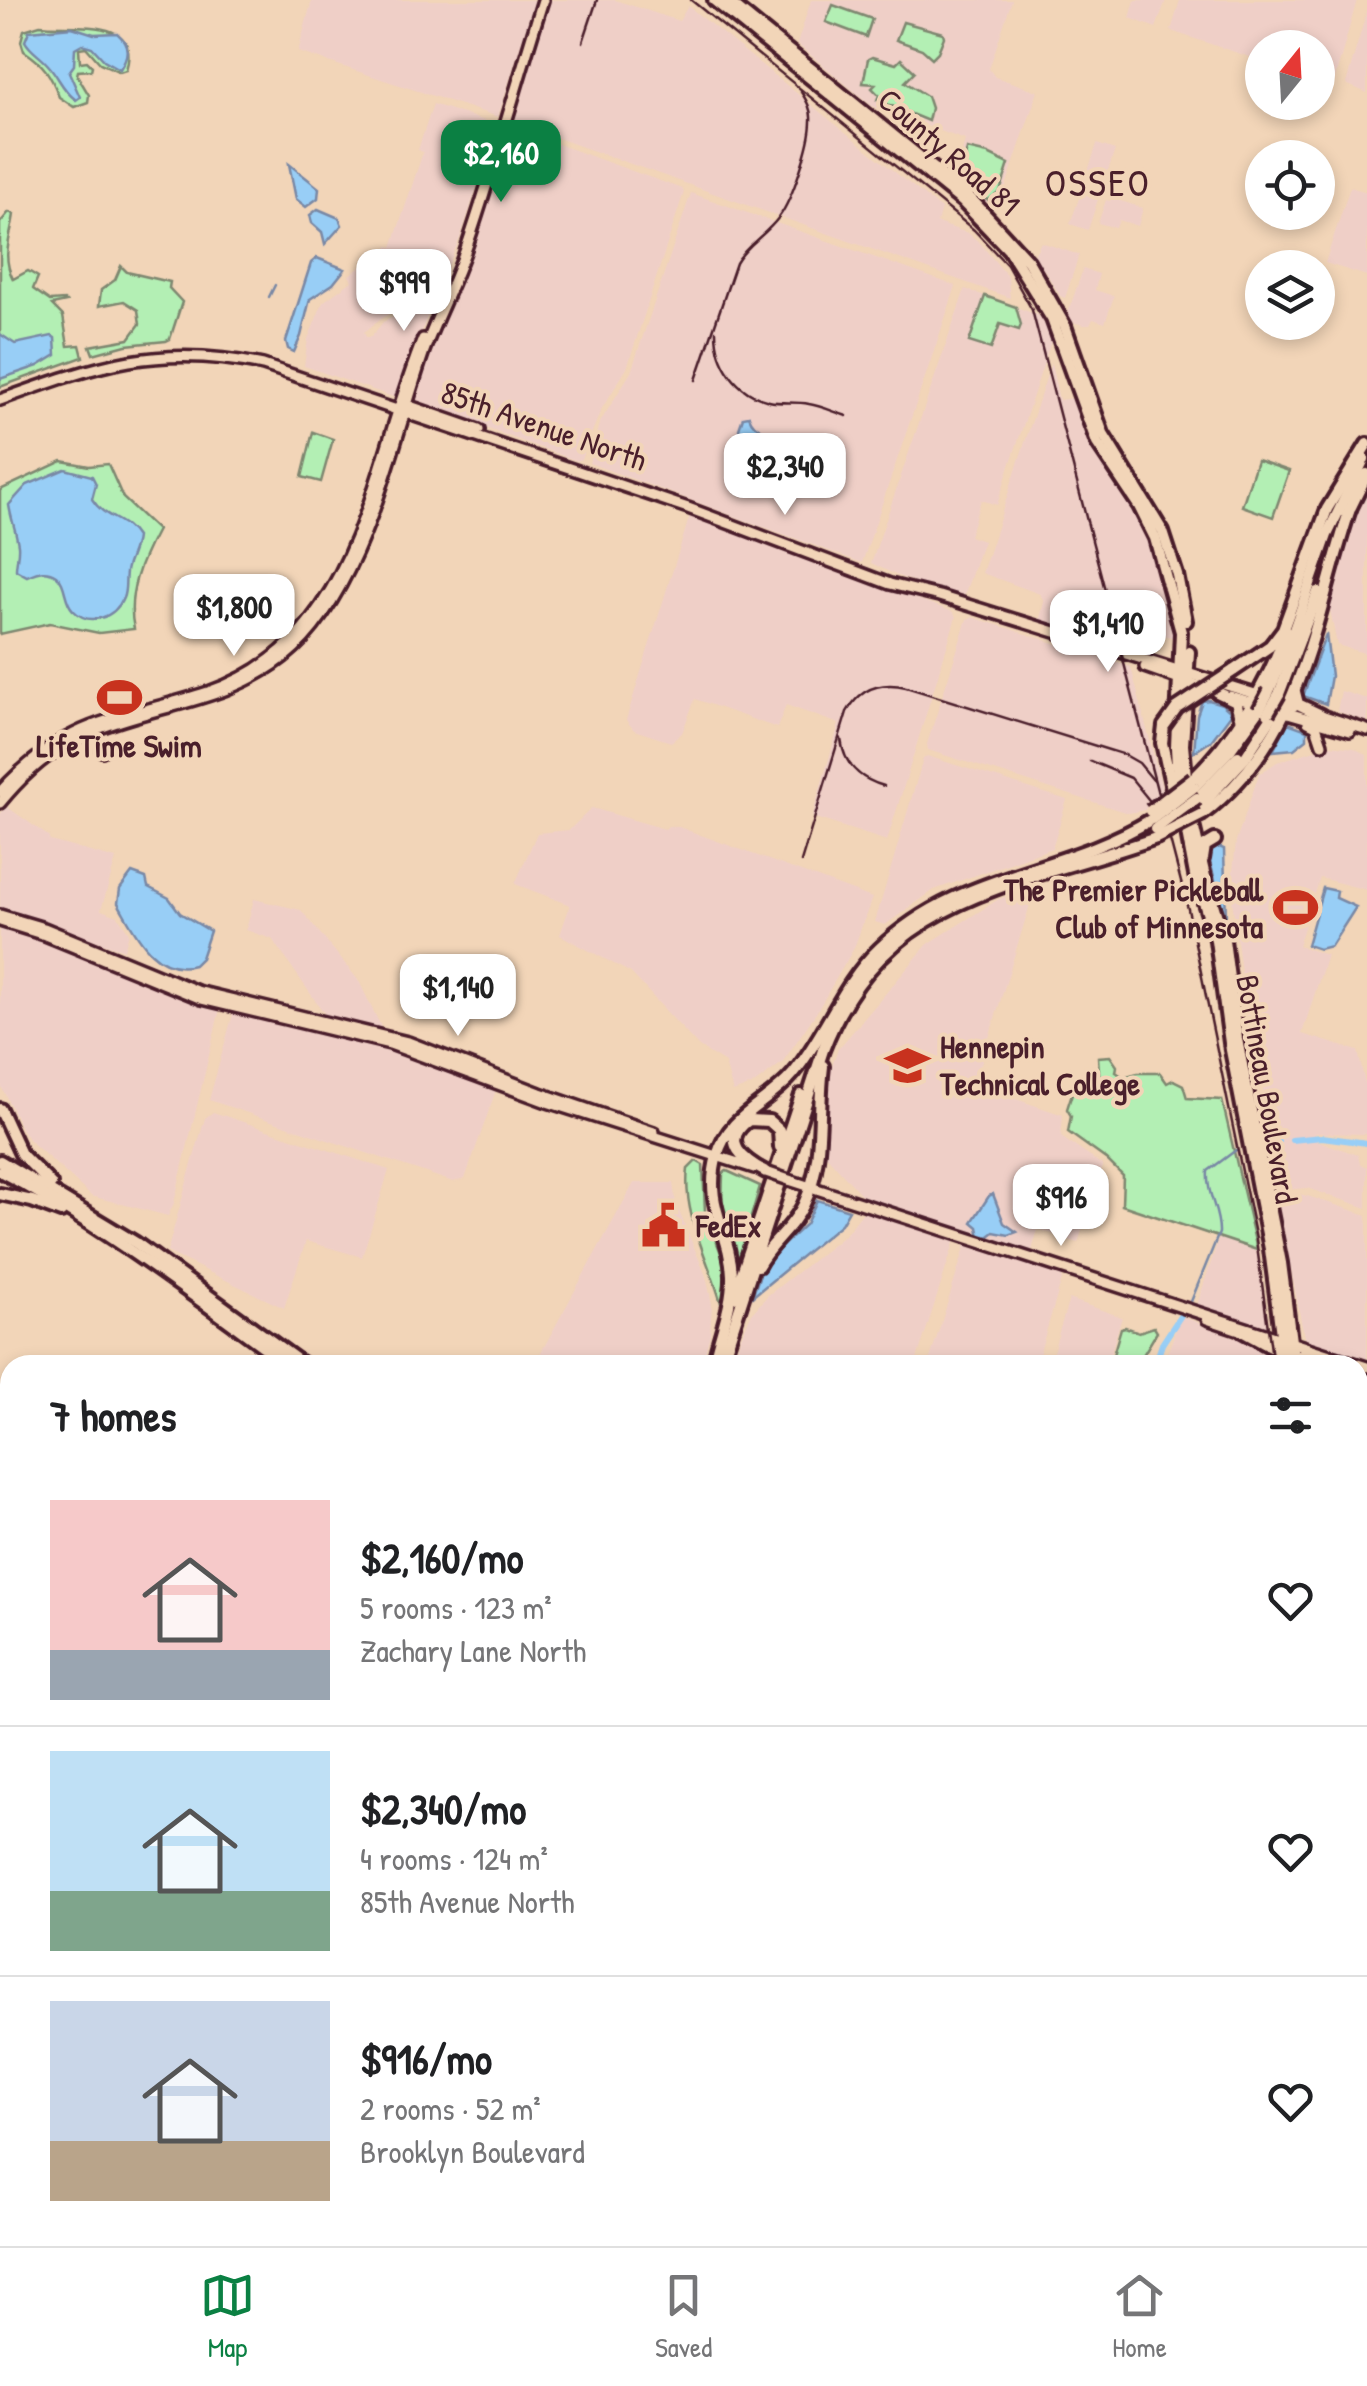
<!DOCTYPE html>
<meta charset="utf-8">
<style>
:root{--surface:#fff;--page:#f2f2f2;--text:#202124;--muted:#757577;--line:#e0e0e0;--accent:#0b8043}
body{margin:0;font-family:"Patrick Hand",sans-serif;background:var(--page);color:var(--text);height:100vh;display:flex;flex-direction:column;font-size:38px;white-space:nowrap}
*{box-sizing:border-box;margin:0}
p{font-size:32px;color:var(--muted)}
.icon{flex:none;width:55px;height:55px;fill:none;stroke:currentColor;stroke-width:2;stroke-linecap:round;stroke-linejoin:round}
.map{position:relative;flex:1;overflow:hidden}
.side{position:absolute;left:0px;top:1355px;width:1368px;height:892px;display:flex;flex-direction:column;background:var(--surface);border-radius:30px 30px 0 0;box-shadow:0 5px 15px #0003}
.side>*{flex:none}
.needle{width:65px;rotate:18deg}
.tools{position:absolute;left:1245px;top:30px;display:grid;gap:20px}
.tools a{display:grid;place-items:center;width:90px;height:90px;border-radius:50%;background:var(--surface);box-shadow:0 5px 15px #0003;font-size:50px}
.price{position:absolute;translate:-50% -85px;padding:0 22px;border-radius:20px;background:#fff;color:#222;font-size:32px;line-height:65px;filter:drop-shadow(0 2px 5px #0008)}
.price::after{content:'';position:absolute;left:50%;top:60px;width:30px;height:22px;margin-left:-15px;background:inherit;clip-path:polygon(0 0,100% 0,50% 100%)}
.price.on{background:var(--accent);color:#fff}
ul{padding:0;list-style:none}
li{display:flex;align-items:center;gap:30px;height:250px;padding:0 50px}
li+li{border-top:2px solid var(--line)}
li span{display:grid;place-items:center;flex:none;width:280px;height:200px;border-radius:0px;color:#555}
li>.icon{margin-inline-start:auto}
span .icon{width:120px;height:120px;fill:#fffc;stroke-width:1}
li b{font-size:42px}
h2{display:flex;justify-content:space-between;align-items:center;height:120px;padding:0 50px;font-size:42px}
.menu{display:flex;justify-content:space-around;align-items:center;height:140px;border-top:2px solid var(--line);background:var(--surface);font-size:28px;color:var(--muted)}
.menu a{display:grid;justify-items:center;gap:5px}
.menu .on{color:var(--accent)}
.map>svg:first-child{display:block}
.built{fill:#efcfc7}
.green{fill:#b3efb4;stroke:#7e8770;stroke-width:2.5}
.water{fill:#98cef6;stroke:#7988a5;stroke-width:2.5}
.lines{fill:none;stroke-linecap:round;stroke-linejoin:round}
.stream{stroke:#7988a5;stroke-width:2.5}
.river{stroke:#98cef6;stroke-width:6}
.major-casing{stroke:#4a1f2b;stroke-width:16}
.highway-casing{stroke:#4a1f2b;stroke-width:18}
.major{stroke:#f2d5b8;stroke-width:9}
.highway{stroke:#f2d5b8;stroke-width:10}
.rail{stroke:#4a1f2b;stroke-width:2.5}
.major-bridge-casing{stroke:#4a1f2b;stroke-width:16;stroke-linecap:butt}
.highway-bridge-casing{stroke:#4a1f2b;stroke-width:18;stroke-linecap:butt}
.major-bridge{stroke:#f2d5b8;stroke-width:9}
.highway-bridge{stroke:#f2d5b8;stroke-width:10}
.labels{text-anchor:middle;stroke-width:8;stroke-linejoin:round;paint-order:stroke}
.street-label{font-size:32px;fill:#4a1f2b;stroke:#f2d5b8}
.poi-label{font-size:32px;font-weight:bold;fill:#4a1f2b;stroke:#f2d5b8;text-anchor:start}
.quarter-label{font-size:38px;letter-spacing:2.5px;fill:#4a1f2b;stroke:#f2d5b8}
</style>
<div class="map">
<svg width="1367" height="2246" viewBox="0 0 1367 2246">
<rect width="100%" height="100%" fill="#f2d5b8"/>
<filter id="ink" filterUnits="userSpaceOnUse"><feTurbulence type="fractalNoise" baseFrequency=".01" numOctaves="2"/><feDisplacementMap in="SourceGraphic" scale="20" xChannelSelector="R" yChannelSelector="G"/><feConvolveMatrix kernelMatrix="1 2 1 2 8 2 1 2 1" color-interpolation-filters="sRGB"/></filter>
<g filter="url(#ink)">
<g class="built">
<path d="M312 0H535L498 117 298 52Z"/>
<path d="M549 0H615L679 21 688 6 941 209 937 223 968 233 980 243 1008 277 1010 298 515 123 512 118Z"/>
<path d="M811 0H1012L989 69 995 77 1038 91 1005 189 985 204 956 177 965 140 872 106 797 44Z"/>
<path d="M1135 0H1166L1156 28 1130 18Z"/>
<path d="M1180 0H1357L1334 82 1326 79 1330 66 1318 62V48H1262V61L1171 31Z"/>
<path d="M1367 10V93L1346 84Z"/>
<path d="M433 104 497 125 461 236 430 307 413 304 395 309 364 332 366 337H371L383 322 403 312H429L396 398 304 366 308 339 323 302 352 281 349 275 370 261 374 265 384 258 388 246 392 247 423 152 418 150Z"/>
<path d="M513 128 682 189 684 192 627 368 601 410 581 459 577 461 412 401 508 130Z"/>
<path d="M1097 144 1115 150 1103 186 1085 180Z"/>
<path d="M1083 187 1100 193 1088 230 1070 224Z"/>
<path d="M1350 187 1367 192V276L1325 263Z"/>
<path d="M691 193 956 286 862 563 589 463 599 424 631 372Z"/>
<path d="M1111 198 1143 208 1138 226 1119 220 1116 228 1098 223 1106 200 1110 201Z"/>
<path d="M1041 242 1079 255 1065 298 1060 296 1045 271 1032 259Z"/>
<path d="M1083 269 1099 274 1095 290 1114 296 1105 323 1093 319 1090 325H1084L1072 322 1068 313Z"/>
<path d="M965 289 985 296 970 342 991 349 1000 324 1021 325 1016 307 1048 319 1052 338 997 505 981 500 969 536 983 541 963 599 898 576 871 563Z"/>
<path d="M1051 363 1059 400 1074 398 1096 447 1151 537 1173 616 1174 638 1121 622 1127 651 1039 624 1044 601 1040 594 982 573Z"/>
<path d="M1367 489V654L1337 645 1327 594 1344 537Z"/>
<path d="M690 515 953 612 956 617 887 841 812 817 839 724 786 705 777 728 695 699 682 733 671 742 634 730 626 720Z"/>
<path d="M972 617 1131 667 1164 796 1145 810 1128 813 928 750 927 744 967 619Z"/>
<path d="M1341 691 1367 699V722L1337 711Z"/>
<path d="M1331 745 1354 748 1367 755V890L1320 878 1298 946 1327 955 1302 1034 1358 1051 1367 1093V1134L1315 1133 1313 1139 1358 1155 1360 1164 1367 1167V1208L1307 1188 1271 1191 1263 1147 1282 1131 1267 1114 1262 1082 1267 1064 1261 1041 1249 1024 1246 1014 1231 891 1236 841 1259 774 1277 762Z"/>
<path d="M927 756 1067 800 1052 848 934 890 885 925 875 922 923 759Z"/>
<path d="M6 806 48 836 50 841 116 859 101 910 118 916 129 933 124 950 0 909V815Z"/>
<path d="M592 808 665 829 668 826 679 827 872 898 854 948 816 1013 782 1063 754 1084 733 1092 725 1063 699 1047 631 973 560 935 570 905 515 884 537 833 569 830Z"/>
<path d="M1036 885 976 1080 982 1087 998 1093 1063 1115 1061 1137 1102 1165V1169L1078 1243 1038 1229 1031 1254 866 1200 825 1154V1086L838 1049 928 944 999 899Z"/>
<path d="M254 899 301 910 359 981 383 1031 329 1020 272 939 246 930Z"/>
<path d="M0 924 43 938 220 1009 174 1203 168 1216 91 1196 28 1139 21 1128 0 1084Z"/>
<path d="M233 1014 387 1049 496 1090 465 1179 453 1182 209 1100Z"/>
<path d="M213 1112 389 1170 362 1257 306 1241 284 1308 167 1252 205 1118Z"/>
<path d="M634 1183H673L676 1204 706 1276 712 1304 710 1334 702 1365H534Z"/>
<path d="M1292 1194 1304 1195 1367 1215V1362L1305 1341 1277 1198Z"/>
<path d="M864 1211 955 1240 915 1365H731L741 1336 752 1313 768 1295 844 1236Z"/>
<path d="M1219 1238 1256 1250 1268 1332 1196 1308Z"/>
<path d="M966 1244 1063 1276 1036 1365H928Z"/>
<path d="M1069 1299 1122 1317 1107 1365H1049Z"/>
<path d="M1181 1316 1268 1350 1270 1365H1163Z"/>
<path d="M1366 1376H1367V1503L1358 1478V1395Z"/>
<path d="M1358 1506 1367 1531V1684L1358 1681Z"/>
<path d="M1358 2194 1367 2198V2246H1314V2243L1300 2238H1358Z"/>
</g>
<g class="green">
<path d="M833 5 872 19 866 37 826 22Z"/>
<path d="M903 22 943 33 944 37 938 52 932 58 922 49 896 40Z"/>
<path d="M40 25C71 29 143 15 126 70L120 72 100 63 86 47 79 48 80 62 87 61 92 66 91 70 78 71 77 75 89 95 88 102 74 107 59 97C51 75 44 64 24 51L21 41 24 30Z"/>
<path d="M872 57 896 64 901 59 915 72 905 82 927 96 931 108 928 121 877 100 879 95 872 88 876 84 863 83 868 59Z"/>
<path d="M967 149 988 154 1009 164 1000 192 988 200C965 192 961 170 967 149Z"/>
<path d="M9 212 14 214C11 238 1 255 13 279L28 271 38 277 33 289 50 301 64 300 66 302 52 305 63 316 68 346 80 345 83 357 0 387V223Z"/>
<path d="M121 266 127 272 170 282 169 288 182 302 170 339 166 341 126 345 93 354 90 346 129 339 140 324 138 310 124 301 99 306 101 290 115 280Z"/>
<path d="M985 296 1016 307 1021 325 1019 330 1000 324 991 349 969 342Z"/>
<path d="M313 432 333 439 321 482 302 477Z"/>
<path d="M1257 460 1289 471 1273 517 1242 506Z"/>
<path d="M62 461 89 466 108 464 123 498 157 530C141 560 126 594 134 629L99 633 50 623 0 634V490Z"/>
<path d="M1110 1056 1117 1066 1116 1072 1123 1077 1138 1073H1160L1167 1083 1173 1080 1183 1085 1187 1098 1222 1100 1257 1250 1122 1205 1123 1176 1107 1160 1068 1132 1071 1116 1067 1109 1074 1087 1100 1084 1098 1057Z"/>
<path d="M696 1161 703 1165 705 1212 726 1266 722 1307C711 1263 682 1217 688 1169Z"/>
<path d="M727 1171 760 1186 737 1265 722 1209 723 1173Z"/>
<path d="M1125 1327 1139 1332 1154 1327 1157 1332 1137 1365H1110L1121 1328Z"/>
<path d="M0 1968 2 1980 10 1990V2086L0 2084Z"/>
<path d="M0 2228 10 2238H100L98 2246H0Z"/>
</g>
<g class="water">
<path d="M72 27 94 34 117 33C131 45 128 56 120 69L104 60 92 47 82 44 75 48 74 65 69 72 80 97 76 100C62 90 59 77 49 66 41 56 30 51 25 41L29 31Z"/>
<path d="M289 164 319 188 318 198 306 207 296 199Z"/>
<path d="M318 209 339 218 342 225 325 244 322 232 312 223 310 215Z"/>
<path d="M317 258 345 269 333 284 310 299 301 336 294 352 288 349 286 341 311 263Z"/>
<path d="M0 334 15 344 52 336 55 338 56 355 38 366 0 379Z"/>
<path d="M749 416C754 430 764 428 773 439 779 449 778 454 788 460L794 457 787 447 791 438H805L811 443 800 466 804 475 802 486C785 488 775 469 756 472L759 457 739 429 743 417Z"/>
<path d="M65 469 92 476 96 484 92 499C105 520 124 517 136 537 135 549 130 557 127 567 124 577 127 589 123 598 115 618 89 627 73 610 63 600 67 584 56 575 46 568 37 572 27 576L16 570C16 561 19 553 18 545 16 530 11 519 9 505L27 485Z"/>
<path d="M1326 634 1331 676 1326 704 1303 696Z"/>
<path d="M1209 700 1222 704 1232 713 1211 741 1194 752 1197 715 1202 701Z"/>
<path d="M1288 723 1307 730V739L1294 749 1273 751Z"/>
<path d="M1212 844 1224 849 1226 920 1207 851Z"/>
<path d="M132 873 146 878 148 887 169 898 180 913 210 931 201 958 194 965C153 976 133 928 118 903L120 889Z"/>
<path d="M1323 888 1337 891 1336 898 1356 907 1331 946 1319 949 1307 945Z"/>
<path d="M993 1194 1004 1223 1017 1232 1009 1235 994 1232 985 1239 980 1237 978 1227 972 1222 989 1196Z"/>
<path d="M817 1200 849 1210 841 1224 752 1297 764 1263 806 1224Z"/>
<path d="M10 1806V1989L6 1986 0 1967V1816Z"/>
<path d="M0 2085H10V2232L0 2226Z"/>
</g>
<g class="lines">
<g class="stream">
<path d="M269 297 275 285"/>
<path d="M1190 1304 1219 1233C1220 1211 1206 1194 1208 1171L1236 1150"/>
<path d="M643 2245 649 2242"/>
</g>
<g class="river">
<path d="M1292 1140 1322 1137 1367 1143"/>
<path d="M1261 1145 1278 1142"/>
<path d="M1155 1365 1162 1344 1181 1315"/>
</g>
<defs>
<g id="major">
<path d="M0 400C97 365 159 343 263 365L688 508 890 584 939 596 1294 706"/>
<path d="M404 404 479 430"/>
<path d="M1145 667 1211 690"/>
<path d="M1230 696 1350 731"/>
<path d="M1318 714 1367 730"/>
<path d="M1308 722 1316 726 1322 744"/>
<path d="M84 737 92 735 102 751"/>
<path d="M0 792C69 716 119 721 208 692 362 640 370 468 423 339"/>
<path d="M0 803C26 771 56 745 95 730 159 704 227 702 284 657 364 593 391 446 424 351 437 316 455 282 467 246 495 164 517 82 543 0"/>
<path d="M0 915 44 928 197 991 408 1042 540 1093 654 1132"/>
<path d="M0 921 45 935 202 999 390 1044 547 1102 754 1168"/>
<path d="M789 1180 1367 1367"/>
<path d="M1207 1319 1287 1346"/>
<path d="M1306 1353 1344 1365"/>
</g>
<g id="highway">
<path d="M714 0 962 201 1009 250 1052 319 1097 443 1139 506 1155 538 1181 632 1176 747 1178 785 1195 875 1216 940 1231 1050 1270 1249 1285 1365"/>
<path d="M726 0 970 198 1028 261 1065 326 1103 434 1163 532 1177 575 1186 621"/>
<path d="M1347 515 1367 474"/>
<path d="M1189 652 1183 745 1189 808 1206 881 1224 940 1237 1039 1281 1263 1294 1365"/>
<path d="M1233 671 1270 646 1283 629 1327 509 1367 444"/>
<path d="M1269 691 1288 647 1327 535 1364 459"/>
<path d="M1217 692 1236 701 1240 717"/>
<path d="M1295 692 1298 704 1321 715"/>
<path d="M1279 694 1318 592"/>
<path d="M1164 726 1162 743 1173 793"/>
<path d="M1193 778C1233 740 1268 684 1286 632"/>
<path d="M1194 787 1230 750 1259 710"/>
<path d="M1197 798 1238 756"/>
<path d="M1203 814C1305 735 1312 623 1350 509"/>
<path d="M1198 815 1207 799 1245 758 1273 715"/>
<path d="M1203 859 1205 846 1215 840"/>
<path d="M0 1109 21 1154 51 1184"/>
<path d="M0 1161 136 1243 304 1365"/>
<path d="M0 1171C102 1225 195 1297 289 1365"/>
<path d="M766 1172C745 1161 718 1142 749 1120L769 1121 779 1130 780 1147"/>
<path d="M0 1194 32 1201 61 1212"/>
<path d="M758 1266C770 1243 793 1228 804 1204 825 1160 817 1113 823 1066"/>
<path d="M734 1297 801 1095"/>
<path d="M1242 1331 1284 1354"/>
<path d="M715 1357C721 1331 733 1303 732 1275 730 1230 703 1205 717 1156 729 1114 767 1105 793 1074 826 1035 841 985 879 949 957 872 1063 874 1152 819"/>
<path d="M1296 1364 1299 1355 1310 1354"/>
<path d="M721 1365 823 1050C883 892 1019 887 1156 838"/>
<path d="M1358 1852 1367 1851"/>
<path d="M1358 1910 1367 1988"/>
<path d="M1358 1984 1367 2062"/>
<path d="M472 2246 474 2238"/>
<path d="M483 2246 495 2239 510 2242"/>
</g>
</defs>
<use href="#major" class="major-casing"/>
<use href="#highway" class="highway-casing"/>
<use href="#major" class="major"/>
<use href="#highway" class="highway"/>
<g class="rail">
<path d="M691 0 974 230 1007 265 1032 310 1188 909 1256 1239 1273 1365"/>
<path d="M583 42 597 0"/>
<path d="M716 331C716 363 736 393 769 401 782 404 796 401 809 404 822 406 834 412 847 416"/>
<path d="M696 380 736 263C747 244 766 235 779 217 792 200 811 143 811 121 812 110 807 101 801 92"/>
<path d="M841 739C844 765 859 779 884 786"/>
<path d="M1090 761 1131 778 1153 805"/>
<path d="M801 862 847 712C860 689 880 681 906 687L1125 755 1139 763 1153 780"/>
<path d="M1358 2061 1367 2139"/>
</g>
<defs>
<path id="major-bridge" d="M766 1172 789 1180"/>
<g id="highway-bridge">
<path d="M1259 710 1269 691"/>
<path d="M1268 713 1279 694"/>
<path d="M1164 726 1177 708 1233 671"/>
<path d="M1150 811 1193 778"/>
<path d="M1152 819 1194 787"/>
<path d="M1155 829 1197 798"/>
<path d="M1156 838 1203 814"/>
<path d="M1358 2089 1367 2093"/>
<path d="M1358 2100 1367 2104"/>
</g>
</defs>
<use href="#major-bridge" class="major-bridge-casing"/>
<use href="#highway-bridge" class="highway-bridge-casing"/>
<use href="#major-bridge" class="major-bridge"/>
<use href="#highway-bridge" class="highway-bridge"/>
</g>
</g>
<defs>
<symbol id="stadium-bare" viewBox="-9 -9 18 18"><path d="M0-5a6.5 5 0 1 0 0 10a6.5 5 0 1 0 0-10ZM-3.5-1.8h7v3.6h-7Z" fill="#c8321e" stroke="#f2d5b8" stroke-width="2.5" paint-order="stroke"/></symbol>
<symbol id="university-bare" viewBox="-9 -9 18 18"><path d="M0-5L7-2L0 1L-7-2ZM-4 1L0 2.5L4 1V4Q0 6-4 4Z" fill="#c8321e" stroke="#f2d5b8" stroke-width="2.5" paint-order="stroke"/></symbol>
<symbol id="civic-bare" viewBox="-9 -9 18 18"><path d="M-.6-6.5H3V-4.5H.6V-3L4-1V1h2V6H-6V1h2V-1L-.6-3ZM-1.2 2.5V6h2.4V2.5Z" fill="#c8321e" stroke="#f2d5b8" stroke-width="2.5" paint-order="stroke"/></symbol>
</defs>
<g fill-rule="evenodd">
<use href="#stadium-bare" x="88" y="666" width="63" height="63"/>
<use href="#stadium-bare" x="1264" y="876" width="63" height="63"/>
<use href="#university-bare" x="876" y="1034" width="63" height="63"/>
<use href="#civic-bare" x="632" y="1194" width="63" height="63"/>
</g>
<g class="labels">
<g class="street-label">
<text transform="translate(949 152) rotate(41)" y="11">County Road 81</text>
<text transform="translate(544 426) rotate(19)" y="11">85th Avenue North</text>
<text transform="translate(1267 1089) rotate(80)" y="11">Bottineau Boulevard</text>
</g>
<g class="poi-label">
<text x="119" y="757" text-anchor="middle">LifeTime Swim</text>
<text x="1263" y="901" text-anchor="end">The Premier Pickleball<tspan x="1263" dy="37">Club of Minnesota</tspan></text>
<text x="940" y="1058">Hennepin<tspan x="940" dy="37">Technical College</tspan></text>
<text x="696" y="1237">FedEx</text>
</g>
<g class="quarter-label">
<text x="1098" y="196">OSSEO</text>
</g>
</g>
</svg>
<div class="tools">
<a><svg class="needle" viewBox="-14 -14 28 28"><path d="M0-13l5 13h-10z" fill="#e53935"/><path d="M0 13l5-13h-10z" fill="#757577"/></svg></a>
<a><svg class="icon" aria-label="locate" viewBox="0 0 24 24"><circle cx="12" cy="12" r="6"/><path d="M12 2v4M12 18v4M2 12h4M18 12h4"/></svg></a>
<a><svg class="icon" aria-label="layers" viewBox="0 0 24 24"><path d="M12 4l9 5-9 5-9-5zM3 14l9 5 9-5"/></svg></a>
</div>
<b class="price on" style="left:501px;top:205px">$2,160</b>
<b class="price" style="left:404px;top:334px">$999</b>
<b class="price" style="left:785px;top:518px">$2,340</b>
<b class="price" style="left:234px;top:659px">$1,800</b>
<b class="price" style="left:1108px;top:675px">$1,410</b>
<b class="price" style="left:458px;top:1039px">$1,140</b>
<b class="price" style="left:1061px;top:1249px">$916</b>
<section class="side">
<h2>7 homes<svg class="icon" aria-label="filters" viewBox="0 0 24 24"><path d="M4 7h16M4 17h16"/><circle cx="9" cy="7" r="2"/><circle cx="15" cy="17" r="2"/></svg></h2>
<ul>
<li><span style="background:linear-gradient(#f6c9c9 75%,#9aa5b1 0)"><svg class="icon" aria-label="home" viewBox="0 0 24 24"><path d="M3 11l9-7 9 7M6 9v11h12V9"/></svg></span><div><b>$2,160/mo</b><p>5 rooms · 123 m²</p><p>Zachary Lane North</p></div><svg class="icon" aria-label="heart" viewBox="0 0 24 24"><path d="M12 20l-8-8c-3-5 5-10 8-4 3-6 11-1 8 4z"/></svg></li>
<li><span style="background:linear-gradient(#bfe0f5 70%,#7fa58c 0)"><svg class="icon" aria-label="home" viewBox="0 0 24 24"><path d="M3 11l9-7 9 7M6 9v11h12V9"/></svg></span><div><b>$2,340/mo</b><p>4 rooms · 124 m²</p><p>85th Avenue North</p></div><svg class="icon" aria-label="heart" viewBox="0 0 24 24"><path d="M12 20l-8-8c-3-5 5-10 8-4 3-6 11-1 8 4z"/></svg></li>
<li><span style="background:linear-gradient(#c9d6e8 70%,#b9a48a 0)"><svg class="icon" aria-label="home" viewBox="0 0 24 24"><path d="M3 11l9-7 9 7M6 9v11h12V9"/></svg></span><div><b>$916/mo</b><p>2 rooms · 52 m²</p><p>Brooklyn Boulevard</p></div><svg class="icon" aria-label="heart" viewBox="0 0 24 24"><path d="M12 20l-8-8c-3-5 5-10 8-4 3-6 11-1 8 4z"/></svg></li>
</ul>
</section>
</div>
<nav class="menu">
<a class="on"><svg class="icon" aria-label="map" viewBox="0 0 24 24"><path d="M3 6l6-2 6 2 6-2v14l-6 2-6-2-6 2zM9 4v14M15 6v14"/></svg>Map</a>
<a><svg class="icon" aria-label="saved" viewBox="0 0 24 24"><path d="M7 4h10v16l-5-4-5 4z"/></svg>Saved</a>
<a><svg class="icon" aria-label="home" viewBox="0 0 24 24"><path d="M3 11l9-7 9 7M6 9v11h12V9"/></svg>Home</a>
</nav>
